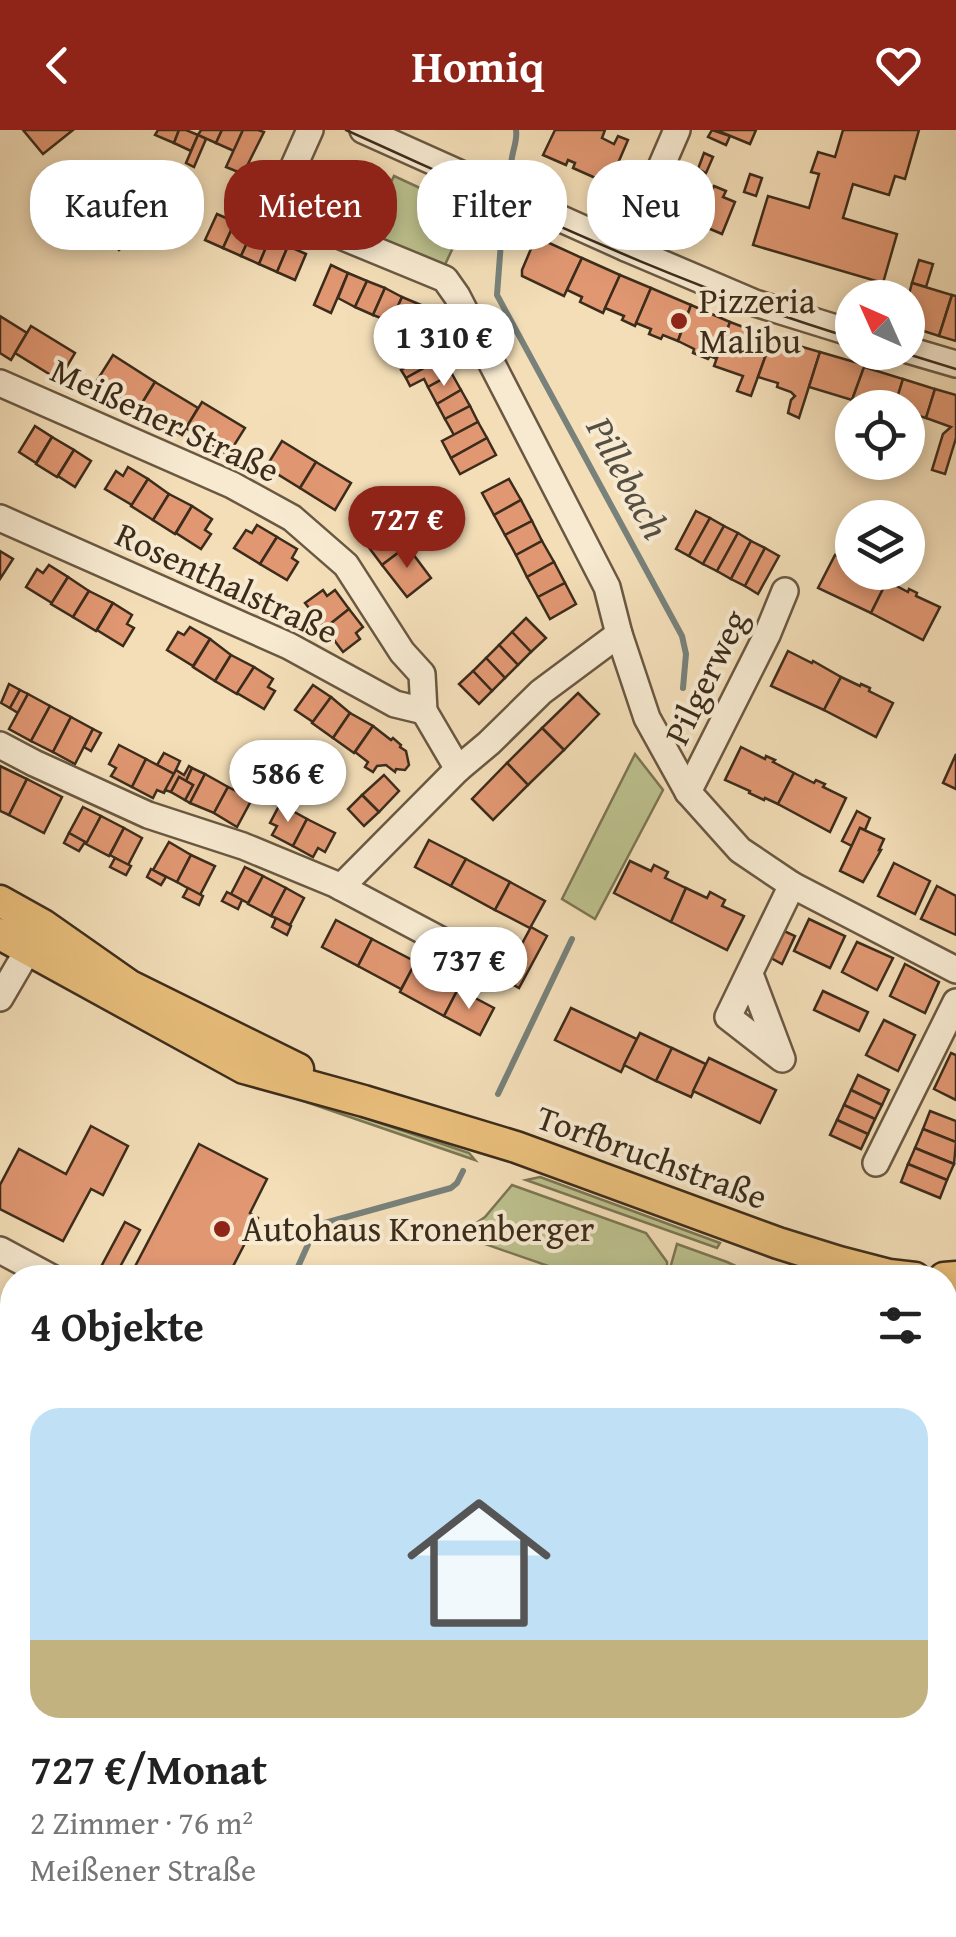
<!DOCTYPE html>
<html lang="de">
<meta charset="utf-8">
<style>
:root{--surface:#fff;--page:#f6f6f6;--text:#222;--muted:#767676;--accent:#8f2418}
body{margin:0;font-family:"Gentium Book Plus",serif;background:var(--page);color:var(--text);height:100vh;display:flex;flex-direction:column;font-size:38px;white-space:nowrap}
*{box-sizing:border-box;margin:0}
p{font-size:32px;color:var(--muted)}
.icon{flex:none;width:55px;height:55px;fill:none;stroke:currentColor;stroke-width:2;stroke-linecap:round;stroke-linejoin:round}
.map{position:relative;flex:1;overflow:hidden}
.details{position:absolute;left:0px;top:1135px;width:958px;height:672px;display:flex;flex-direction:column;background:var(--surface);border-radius:40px 40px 0 0;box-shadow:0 5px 15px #0003}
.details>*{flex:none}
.top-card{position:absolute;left:30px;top:30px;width:898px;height:90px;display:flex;gap:20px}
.needle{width:65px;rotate:315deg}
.fabs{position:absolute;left:835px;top:150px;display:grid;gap:20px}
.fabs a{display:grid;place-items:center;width:90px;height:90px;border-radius:50%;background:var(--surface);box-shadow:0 5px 15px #0003;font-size:50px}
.price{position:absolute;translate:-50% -85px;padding:0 22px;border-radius:35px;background:#fff;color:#222;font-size:32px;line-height:65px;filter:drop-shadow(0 2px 5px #0008)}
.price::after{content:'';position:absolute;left:50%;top:60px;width:30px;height:22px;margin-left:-15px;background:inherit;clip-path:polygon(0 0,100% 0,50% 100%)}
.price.selected{background:var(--accent);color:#fff}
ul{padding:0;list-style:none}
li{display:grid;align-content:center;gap:20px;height:530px;padding:0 30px}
li span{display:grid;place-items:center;height:310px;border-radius:30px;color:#555}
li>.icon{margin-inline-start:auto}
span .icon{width:180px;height:180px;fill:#fffc;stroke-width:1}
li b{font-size:42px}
h2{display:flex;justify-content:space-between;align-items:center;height:120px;padding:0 30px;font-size:42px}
.chip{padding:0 35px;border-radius:40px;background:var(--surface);box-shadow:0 5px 15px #0003;font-size:35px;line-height:90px}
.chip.selected{background:var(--accent);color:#fff}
header{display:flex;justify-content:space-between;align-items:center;height:130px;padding:0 30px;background:var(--accent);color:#fff;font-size:45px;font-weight:600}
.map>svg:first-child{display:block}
.green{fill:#bcc18e;stroke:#7c7654;stroke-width:2.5}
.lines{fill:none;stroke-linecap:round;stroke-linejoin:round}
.stream{stroke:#78817a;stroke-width:6}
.building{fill:#e09772;stroke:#3c2c1b;stroke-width:2.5}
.minor-casing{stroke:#6a5842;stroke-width:30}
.major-casing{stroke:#3c2c1b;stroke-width:35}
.minor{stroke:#f7ead1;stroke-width:25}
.major{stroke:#eabf7c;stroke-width:30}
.tram{stroke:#3c2c1b;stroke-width:2.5}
.poi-dot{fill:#8f2418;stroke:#f7ead1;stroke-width:4}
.labels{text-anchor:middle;stroke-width:8;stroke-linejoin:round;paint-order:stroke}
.poi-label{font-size:35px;fill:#3c2c1b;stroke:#f7ead1;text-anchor:start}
.street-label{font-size:35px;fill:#3c2c1b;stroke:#f7ead1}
.water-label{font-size:38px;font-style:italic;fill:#554f43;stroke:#f7ead1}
</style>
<header><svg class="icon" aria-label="back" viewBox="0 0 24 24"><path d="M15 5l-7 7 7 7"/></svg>Homiq<svg class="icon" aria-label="heart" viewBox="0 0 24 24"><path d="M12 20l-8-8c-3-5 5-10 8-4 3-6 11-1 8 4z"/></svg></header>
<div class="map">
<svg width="956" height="1807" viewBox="0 0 956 1807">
<rect width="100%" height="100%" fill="#f3deb8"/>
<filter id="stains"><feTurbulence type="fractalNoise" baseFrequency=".002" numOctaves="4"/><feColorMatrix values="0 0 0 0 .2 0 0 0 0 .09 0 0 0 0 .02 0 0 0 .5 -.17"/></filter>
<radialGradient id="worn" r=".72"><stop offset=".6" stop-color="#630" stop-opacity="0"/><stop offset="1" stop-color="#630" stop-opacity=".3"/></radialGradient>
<g class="green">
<path d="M394 46 470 81 443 139 367 104Z"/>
<path d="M635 624 663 660 595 789 562 769Z"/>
<path d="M248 952 300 966 469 1023 475 1030Z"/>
<path d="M540 1047 720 1113 717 1118 526 1050Z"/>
<path d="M512 1055 646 1103 667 1132V1147H580L459 1105 485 1087Z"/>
<path d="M677 1114 727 1132 760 1147H672L671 1135Z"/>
</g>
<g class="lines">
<g class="stream">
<path d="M511 37C511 22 518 12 516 0"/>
<path d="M501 112 497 165 682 506 686 524 683 558"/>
<path d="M498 964 572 809"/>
<path d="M293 1148 314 1101 321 1094 451 1058 457 1053 463 1041"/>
<path d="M0 1709 12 1680"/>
</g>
</g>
<g class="building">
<path d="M23 0H73L43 24Z"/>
<path d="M158 0H179L174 13 155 5Z"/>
<path d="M179 0H186L198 5 191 21 174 13Z"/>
<path d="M201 0H222L216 13 198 5Z"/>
<path d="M222 0H243L234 21 216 13Z"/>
<path d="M243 0H258L264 2 243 44 226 37Z"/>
<path d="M555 0H605L602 8 614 14 618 6 628 10 609 54 573 38 575 33 568 30 566 35 543 25Z"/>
<path d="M712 0 730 6 726 15 708 7Z"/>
<path d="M716 0H756L750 14Z"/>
<path d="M843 0H919L905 49 895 46 889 65 853 54 843 88 897 104 883 153 753 115 768 66 809 78 819 44 811 42 818 22 835 27Z"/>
<path d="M198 5 206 9 194 37 186 33Z"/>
<path d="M704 23 713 27 706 43 698 39Z"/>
<path d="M750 44 762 48 756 66 744 62Z"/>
<path d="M349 47 362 57V61L359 65 354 66 341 56Z"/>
<path d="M714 56 726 61 723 67 735 72 722 104 689 90 703 58 711 62Z"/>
<path d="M78 60 84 69 66 80 61 71Z"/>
<path d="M217 84 235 92 223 118 205 110Z"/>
<path d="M121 90 135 106 119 120 105 104Z"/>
<path d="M235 92 253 100 241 126 223 118Z"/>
<path d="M253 100 270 108 259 134 241 126Z"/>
<path d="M536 107 582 128 564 166 522 146V140Z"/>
<path d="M270 108 288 116 277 142 259 134Z"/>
<path d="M288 116 306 124 295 150 277 142Z"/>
<path d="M582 128 620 145 603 183 580 172 582 167 567 160Z"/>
<path d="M919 130 933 134 926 157 912 153Z"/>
<path d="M331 135 348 143 331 183 314 175Z"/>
<path d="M348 143 367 151 355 177 338 168Z"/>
<path d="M620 145 651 158 635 196 622 190 624 186 605 178Z"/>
<path d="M367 151 385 158 373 185 355 177Z"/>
<path d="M912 153 952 165 939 206 908 196V168Z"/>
<path d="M385 158 402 167 391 192 373 185Z"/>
<path d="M651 158 691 175 678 211 663 205 661 209 649 204 651 199 636 193Z"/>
<path d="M952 165 956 166V211L939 206Z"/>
<path d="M402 167 421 175 410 200 391 192Z"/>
<path d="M691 175 730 192 717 229 710 226 708 229 693 223 694 219 678 211Z"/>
<path d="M0 186 27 203 11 230 0 223Z"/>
<path d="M730 192 772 208 751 266 737 261 743 246 714 236Z"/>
<path d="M31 196 75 223 59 250 15 223Z"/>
<path d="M772 208 820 222 799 288 788 283 791 270 795 266 791 262 777 257 778 253 758 247Z"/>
<path d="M434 211 444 227 406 248 401 240 414 233 410 224Z"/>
<path d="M820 222 865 235 852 270 809 257Z"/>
<path d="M113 225 155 252 139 278 96 252Z"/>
<path d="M444 227 452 244 428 257 424 249 410 256 406 248Z"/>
<path d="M864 237 903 249 894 278H878L852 270Z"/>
<path d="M452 244 461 260 437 274 428 257Z"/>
<path d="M903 249 935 259 926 288 908 283V278H894Z"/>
<path d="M155 252 198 278 182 305 139 278Z"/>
<path d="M935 259 956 265V308L945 344 932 340 943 304 951 297 926 288Z"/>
<path d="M461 260 470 276 445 289 437 274Z"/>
<path d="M202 272 245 298 228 325 186 298Z"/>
<path d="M470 276 478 292 454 305 445 289Z"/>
<path d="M478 292 487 308 451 328 442 311Z"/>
<path d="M35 296 52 307 36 333 19 322Z"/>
<path d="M52 307 74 320 57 347 36 334Z"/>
<path d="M487 308 496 325 460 344 451 328Z"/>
<path d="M282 311 316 332 300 358 266 337Z"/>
<path d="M74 320 91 331 75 357 58 346Z"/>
<path d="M316 332 351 353 335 380 300 358Z"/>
<path d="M128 337 148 349 132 375 105 359 116 341 123 346Z"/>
<path d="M148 349 169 364 153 390 131 376Z"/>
<path d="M509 349 521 370 494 385 482 363Z"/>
<path d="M169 364 192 376 175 404 153 390Z"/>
<path d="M521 370 532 391 505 405 494 385Z"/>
<path d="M192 376 212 389 205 400 211 404 201 419 176 403Z"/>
<path d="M696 381 710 388 689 426 676 419Z"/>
<path d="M382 384 407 416 382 435 358 403Z"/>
<path d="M710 388 724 396 703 434 689 426Z"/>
<path d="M532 391 542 411 516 425 505 405Z"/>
<path d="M257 395 277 407 260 434 234 418 246 400 252 403Z"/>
<path d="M724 396 738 403 717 441 703 434Z"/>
<path d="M738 403 751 411 731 449 717 441Z"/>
<path d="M277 407 297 419 292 428 298 432 287 450 260 434Z"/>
<path d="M542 411 554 432 527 447 516 425Z"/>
<path d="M751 411 765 418 745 456 731 449Z"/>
<path d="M407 416 431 448 407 467 382 435Z"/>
<path d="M765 418 779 426 758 464 745 456Z"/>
<path d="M0 421 13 429 0 449Z"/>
<path d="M835 425 852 434V442H869L887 451 871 483 818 458Z"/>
<path d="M554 432 565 453 538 467 527 447Z"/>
<path d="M49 435 68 447 52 473 26 457 37 439 43 443Z"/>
<path d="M68 447 89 461 73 487 51 474Z"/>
<path d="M887 451 908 462 909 459 917 463 916 466 940 477 923 510 871 483Z"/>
<path d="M565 453 576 474 550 489 538 467Z"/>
<path d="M323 460 327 466 335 460 349 479 325 498 305 473Z"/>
<path d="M89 461 113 473 96 501 73 487Z"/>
<path d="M113 473 132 485 127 494 134 498 123 516 97 500Z"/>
<path d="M349 479 363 497 356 503 360 509 343 522 325 498Z"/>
<path d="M526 488 546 508 531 522 512 502Z"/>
<path d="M190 497 210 509 193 536 167 520 178 502 184 505Z"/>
<path d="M512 502 531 522 518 535 499 515Z"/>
<path d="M210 509 231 525 215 551 193 537Z"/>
<path d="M499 515 518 535 505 548 486 528Z"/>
<path d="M788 521 812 533 813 531 841 547 824 580 771 556Z"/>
<path d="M231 525 254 537 237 564 215 551Z"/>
<path d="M486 528 505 548 492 561 473 541Z"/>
<path d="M254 537 273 549 268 557 275 561 264 579 237 563Z"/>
<path d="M473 541 492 561 479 574 459 554Z"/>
<path d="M841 547 860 556 861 554 870 558 869 561 893 573 876 607 824 580Z"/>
<path d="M9 554 20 560 10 578 1 573Z"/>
<path d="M313 555 331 567 313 592 295 580Z"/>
<path d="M20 560 28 564 18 583 10 578Z"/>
<path d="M578 563 599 584 564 620 542 598Z"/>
<path d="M28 564 50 576 31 611 9 599Z"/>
<path d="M331 567 350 583 333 608 312 593Z"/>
<path d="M50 576 71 587 53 622 31 611Z"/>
<path d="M350 583 373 596 354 623 333 608Z"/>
<path d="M71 587 93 599 75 634 53 622Z"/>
<path d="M373 596 391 610 393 608 401 615 400 617 406 621 409 635 405 640 396 639 395 642 386 635 377 636 373 642 365 637 368 632 355 622Z"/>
<path d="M542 598 564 620 528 655 507 633Z"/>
<path d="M93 599 101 603 91 621 84 617Z"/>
<path d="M119 615 146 629 132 657 111 646 116 638 109 634Z"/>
<path d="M741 617 765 629 766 626 775 630 773 632 794 643 778 674 765 668 764 670 749 663 750 661 725 650Z"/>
<path d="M164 623 180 631 174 644 157 635Z"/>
<path d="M956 624V659L943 653Z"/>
<path d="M146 629 174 644 164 663 157 660 153 668 132 657Z"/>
<path d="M507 633 528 655 493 690 472 669Z"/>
<path d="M0 636 27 649 9 685 0 681Z"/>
<path d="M189 636 192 638 186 651 179 647 171 662 165 660 176 640 184 645Z"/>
<path d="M192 638 205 644 190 673 185 670 193 655 186 651Z"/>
<path d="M794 643 814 653 816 650 825 654 823 657 846 668 830 702 778 674Z"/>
<path d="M205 644 228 657 214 683 190 673Z"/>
<path d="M384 645 399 661 379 682 362 665Z"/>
<path d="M179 647 193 655 185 670 171 662Z"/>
<path d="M27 649 62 667 44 703 9 685Z"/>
<path d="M228 657 252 669 237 697 214 683Z"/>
<path d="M362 665 379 682 364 696 348 679Z"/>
<path d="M280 674 307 689 293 716 272 705 277 696 270 693Z"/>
<path d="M83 677 101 686 87 713 69 703Z"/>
<path d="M857 681 870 688 865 700 860 698 852 716 842 711Z"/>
<path d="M101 686 124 698 109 726 86 714Z"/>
<path d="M307 689 335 703 325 722 318 718 313 727 293 716Z"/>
<path d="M124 698 142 708 128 735 110 725Z"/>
<path d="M860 698 884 709 879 720H881L863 752 840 741Z"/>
<path d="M69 703 85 712 79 721 64 713Z"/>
<path d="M429 710 466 729 451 756 415 737Z"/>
<path d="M169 712 191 725 177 752 153 740Z"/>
<path d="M191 725 215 736 200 765 177 752Z"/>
<path d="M115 728 131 736 126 745 110 737Z"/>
<path d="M466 729 510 752 495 780 451 756Z"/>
<path d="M630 731 651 741 654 735 668 742 665 748 686 758 671 792 614 763Z"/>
<path d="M894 733 930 751 915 784 878 766Z"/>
<path d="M245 737 263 746 248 773 231 764Z"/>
<path d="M151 739 166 747 161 755 147 747Z"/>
<path d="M263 746 286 758 271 786 248 774Z"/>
<path d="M510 752 545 771 530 798 495 780Z"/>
<path d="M937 756 956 766V805L921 789Z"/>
<path d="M188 758 203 766 199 775 183 767Z"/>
<path d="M286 758 304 768 290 795 271 786Z"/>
<path d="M686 758 707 768 710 762 725 770 722 776 744 786 727 820 671 792Z"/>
<path d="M227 762 242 770 238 779 222 771Z"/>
<path d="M276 788 291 796 287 805 272 797Z"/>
<path d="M809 789 845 806 830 838 794 821Z"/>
<path d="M336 790 372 809 358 836 322 817Z"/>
<path d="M531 797 547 806 519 858 503 849Z"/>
<path d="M784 801 795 806 782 834 771 828Z"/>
<path d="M372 809 416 832 401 859 358 836Z"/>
<path d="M857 812 893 828 877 860 842 842Z"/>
<path d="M905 834 939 852 925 883 890 866Z"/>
<path d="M414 835 458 859 444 886 400 862Z"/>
<path d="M458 859 494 878 480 905 444 886Z"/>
<path d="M823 861 868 882 859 901 814 880Z"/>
<path d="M571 878 637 909 621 942 555 910Z"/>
<path d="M884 890 915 905 898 941 866 925Z"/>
<path d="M640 903 672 918 656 951 624 935Z"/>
<path d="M672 918 706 934 691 967 656 951Z"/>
<path d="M951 923 956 925V970L934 959Z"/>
<path d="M709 928 776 960 760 993 693 961Z"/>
<path d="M858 945 889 960 882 975 851 960Z"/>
<path d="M851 960 882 975 875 989 844 975Z"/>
<path d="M844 975 875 989 868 1004 837 990Z"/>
<path d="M930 981 956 991V1012L923 999Z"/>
<path d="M837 990 868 1004 861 1019 830 1005Z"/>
<path d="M91 996 128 1016 103 1065 91 1059 63 1111 0 1079V1055L19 1019 66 1044Z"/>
<path d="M923 999 956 1012 954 1034 915 1018Z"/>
<path d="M199 1014 267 1049 250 1083 258 1088 227 1148H129Z"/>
<path d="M915 1018 954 1034 947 1050 908 1034Z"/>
<path d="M908 1034 947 1050 940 1068 901 1052Z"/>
<path d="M125 1092 140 1100 114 1148H95Z"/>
<path d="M5 1238 12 1242V1331L8 1340 0 1337V1247Z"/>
<path d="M0 1381 12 1387V1464L0 1457Z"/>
<path d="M0 1508 12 1515V1593L0 1617Z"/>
<path d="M28 1795H303L296 1807H21Z"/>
<path d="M303 1795H304L327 1807H296Z"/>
</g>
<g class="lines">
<defs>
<g id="minor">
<path d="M310 0 281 65 287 81 331 102 445 149 457 166 607 457 619 504 647 588 688 662 740 720 792 755 956 840"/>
<path d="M363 0 626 118 755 173 852 203"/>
<path d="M626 118 677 0"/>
<path d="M908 220 956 234"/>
<path d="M0 253 232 355 292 388 346 435 402 522 422 544 424 581 458 639"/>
<path d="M0 388 289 516 395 574 424 581"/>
<path d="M0 615 34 633 148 685 243 716 335 754 484 833"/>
<path d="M688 662 767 505 785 461"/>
<path d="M341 757 458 639 489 613 541 562 619 504"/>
<path d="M750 844 782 929 728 887 792 755"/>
<path d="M0 868 28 820"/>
<path d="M876 1033 956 872"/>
<path d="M0 1120 52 1148"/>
<path d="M554 1807 560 1795"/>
</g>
<g id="major">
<path d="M0 771 43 795 130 856 298 939"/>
<path d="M0 804 244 938 364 971 516 1017 778 1113 839 1132 889 1145 915 1148"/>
<path d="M944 1148 956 1147"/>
</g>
</defs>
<use href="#minor" class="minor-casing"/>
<use href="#major" class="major-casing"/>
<use href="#minor" class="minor"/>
<use href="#major" class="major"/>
<g class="tram">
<path d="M346 0C513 75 678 156 852 208"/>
<path d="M901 222 956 239"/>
</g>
</g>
<g class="poi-dot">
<circle cx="679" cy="191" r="10"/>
<circle cx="222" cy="1099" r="10"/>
</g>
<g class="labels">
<g class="poi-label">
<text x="699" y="183">Pizzeria<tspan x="699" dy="40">Malibu</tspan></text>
<text x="242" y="1111">Autohaus Kronenberger</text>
</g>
<g class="street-label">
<text transform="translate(165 290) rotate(25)" y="12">Meißener Straße</text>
<text transform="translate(227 453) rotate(25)" y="12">Rosenthalstraße</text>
<text transform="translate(706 547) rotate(-64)" y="12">Pilgerweg</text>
<text transform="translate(652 1027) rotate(20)" y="12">Torfbruchstraße</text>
</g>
<g class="water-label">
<text transform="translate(628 348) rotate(62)" y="13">Pillebach</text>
</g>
</g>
<rect width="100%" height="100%" filter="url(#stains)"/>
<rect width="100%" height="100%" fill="url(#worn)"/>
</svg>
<div class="fabs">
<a><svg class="needle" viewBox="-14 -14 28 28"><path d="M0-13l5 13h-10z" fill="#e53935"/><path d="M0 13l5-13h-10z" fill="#767676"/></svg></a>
<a><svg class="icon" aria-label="locate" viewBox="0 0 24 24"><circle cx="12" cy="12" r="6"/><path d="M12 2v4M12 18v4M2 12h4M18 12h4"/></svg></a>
<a><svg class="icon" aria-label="layers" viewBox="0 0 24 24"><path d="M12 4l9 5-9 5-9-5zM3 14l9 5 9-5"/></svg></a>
</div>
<b class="price" style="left:444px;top:259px">1 310 €</b>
<b class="price selected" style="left:407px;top:441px">727 €</b>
<b class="price" style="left:288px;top:695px">586 €</b>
<b class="price" style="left:469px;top:882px">737 €</b>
<div class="top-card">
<a class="chip">Kaufen</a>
<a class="chip selected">Mieten</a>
<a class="chip">Filter</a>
<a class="chip">Neu</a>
</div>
<section class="details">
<h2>4 Objekte<svg class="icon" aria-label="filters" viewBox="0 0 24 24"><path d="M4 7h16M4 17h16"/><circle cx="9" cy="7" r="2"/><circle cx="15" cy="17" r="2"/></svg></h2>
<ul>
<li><span style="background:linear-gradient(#bfe0f5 75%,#c2b280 0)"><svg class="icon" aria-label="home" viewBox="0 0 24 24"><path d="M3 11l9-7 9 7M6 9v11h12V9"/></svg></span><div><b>727 €/Monat</b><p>2 Zimmer · 76 m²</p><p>Meißener Straße</p></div></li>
</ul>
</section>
</div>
